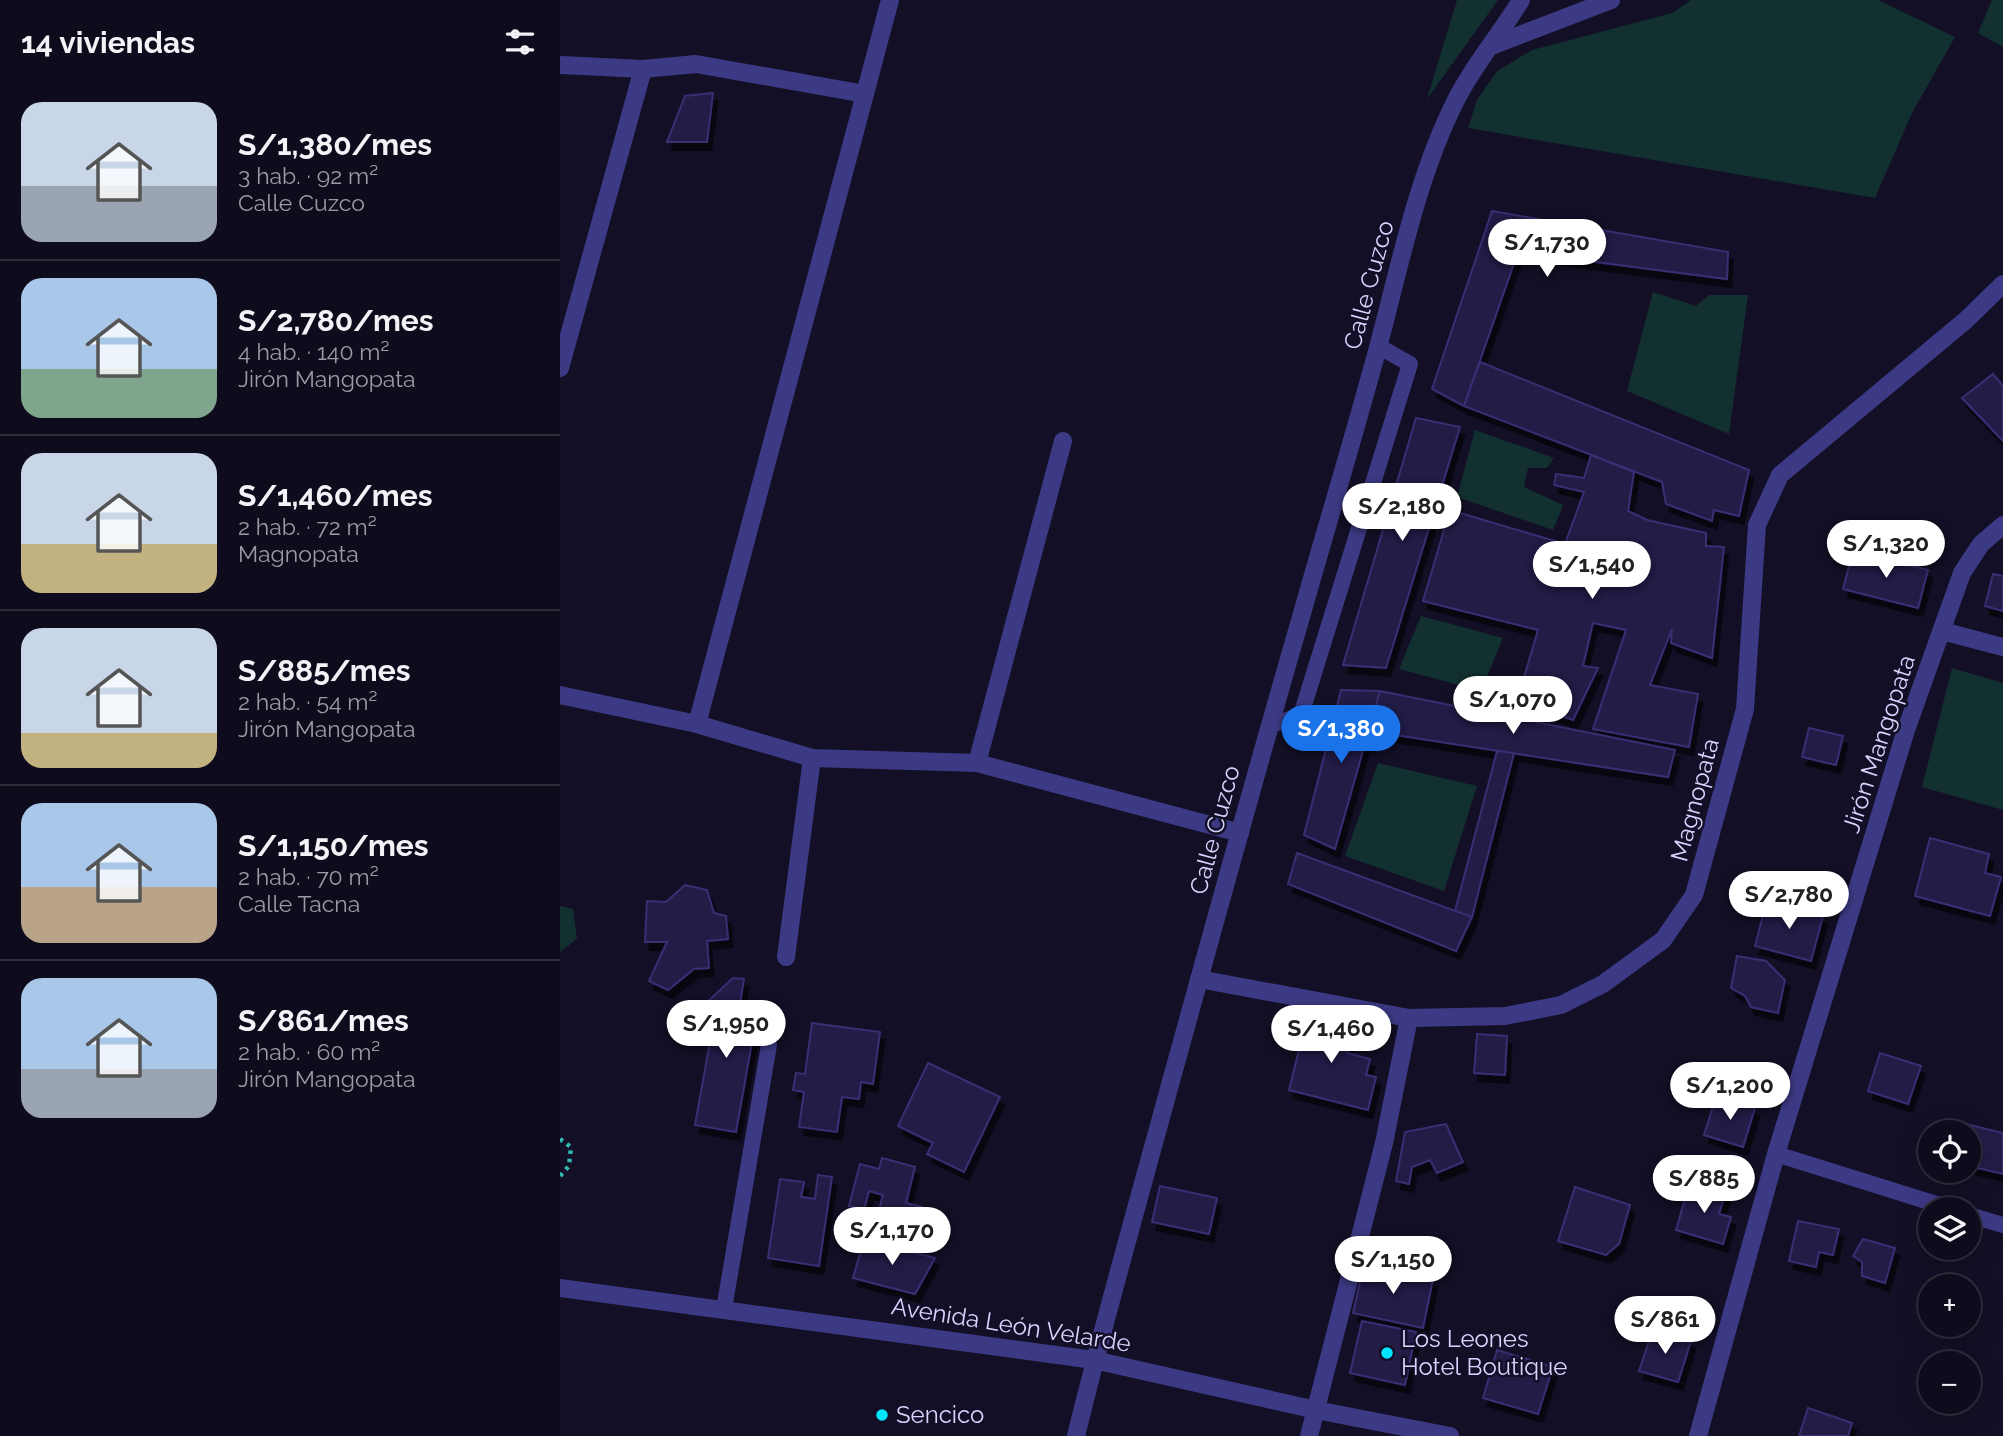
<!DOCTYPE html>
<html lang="es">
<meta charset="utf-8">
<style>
:root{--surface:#0e0b1c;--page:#171425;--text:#f1f3f6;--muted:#9b9ba3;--line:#2e2b3b;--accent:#1a73e8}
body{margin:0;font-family:Raleway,sans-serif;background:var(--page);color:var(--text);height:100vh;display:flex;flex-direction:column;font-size:26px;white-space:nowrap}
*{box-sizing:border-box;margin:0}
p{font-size:23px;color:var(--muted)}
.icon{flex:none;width:38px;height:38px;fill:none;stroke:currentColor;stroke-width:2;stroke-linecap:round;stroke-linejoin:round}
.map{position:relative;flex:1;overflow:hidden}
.side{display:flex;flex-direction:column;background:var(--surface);width:560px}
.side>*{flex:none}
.buttons{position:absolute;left:1358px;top:1120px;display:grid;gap:14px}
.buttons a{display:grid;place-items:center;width:63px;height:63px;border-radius:50%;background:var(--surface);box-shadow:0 7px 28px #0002,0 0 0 2px var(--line);font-size:35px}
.price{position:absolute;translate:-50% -60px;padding:0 16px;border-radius:24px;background:#fff;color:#222;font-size:23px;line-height:46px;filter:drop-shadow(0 2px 4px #0008)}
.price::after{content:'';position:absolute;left:50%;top:42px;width:21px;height:16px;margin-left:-10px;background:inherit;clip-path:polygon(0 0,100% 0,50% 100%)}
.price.selected{background:var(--accent);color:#fff}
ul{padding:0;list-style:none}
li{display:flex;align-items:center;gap:21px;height:175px;padding:0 21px}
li+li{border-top:2px solid var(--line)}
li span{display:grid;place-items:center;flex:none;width:196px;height:140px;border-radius:21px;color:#555}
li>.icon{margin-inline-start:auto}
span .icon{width:84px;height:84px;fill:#fffc;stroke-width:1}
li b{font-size:30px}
h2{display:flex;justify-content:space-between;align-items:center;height:84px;padding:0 21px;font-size:30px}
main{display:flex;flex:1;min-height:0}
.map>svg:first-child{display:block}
.green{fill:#12302f}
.building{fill:#241b47;stroke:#3b2d73;stroke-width:2;filter:url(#shadow)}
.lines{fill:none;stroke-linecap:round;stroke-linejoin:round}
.path{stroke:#2fb8b0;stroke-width:4.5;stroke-dasharray:3.5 5;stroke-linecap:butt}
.service{stroke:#3d3a85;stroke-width:16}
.minor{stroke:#3d3a85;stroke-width:18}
.tertiary{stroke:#3d3a85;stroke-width:18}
.poi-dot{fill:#00e5ff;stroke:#130f26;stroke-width:2.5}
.labels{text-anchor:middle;stroke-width:5;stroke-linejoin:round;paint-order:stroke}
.street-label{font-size:24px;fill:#d9d4ff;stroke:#130f26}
.poi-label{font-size:24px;fill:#d9d4ff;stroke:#130f26;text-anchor:start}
</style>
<main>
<section class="side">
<h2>14 viviendas<svg class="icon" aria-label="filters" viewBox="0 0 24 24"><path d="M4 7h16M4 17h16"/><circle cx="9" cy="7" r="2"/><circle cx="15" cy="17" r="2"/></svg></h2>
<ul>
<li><span style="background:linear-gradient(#c9d6e8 60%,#9aa5b1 0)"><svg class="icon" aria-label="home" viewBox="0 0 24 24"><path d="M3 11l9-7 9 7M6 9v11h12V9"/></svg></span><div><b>S/1,380/mes</b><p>3 hab. · 92 m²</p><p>Calle Cuzco</p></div></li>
<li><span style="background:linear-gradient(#a9c7e8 65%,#7fa58c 0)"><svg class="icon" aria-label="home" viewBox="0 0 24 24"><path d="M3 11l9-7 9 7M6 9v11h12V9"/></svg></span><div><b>S/2,780/mes</b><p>4 hab. · 140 m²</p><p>Jirón Mangopata</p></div></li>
<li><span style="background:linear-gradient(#c9d6e8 65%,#c2b280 0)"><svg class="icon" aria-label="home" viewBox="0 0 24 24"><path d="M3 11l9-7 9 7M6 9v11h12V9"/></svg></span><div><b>S/1,460/mes</b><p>2 hab. · 72 m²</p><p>Magnopata</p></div></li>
<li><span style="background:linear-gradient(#c9d6e8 75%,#c2b280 0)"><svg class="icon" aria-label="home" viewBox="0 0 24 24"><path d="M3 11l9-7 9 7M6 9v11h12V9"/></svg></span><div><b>S/885/mes</b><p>2 hab. · 54 m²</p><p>Jirón Mangopata</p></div></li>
<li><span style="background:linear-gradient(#a9c7e8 60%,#b9a48a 0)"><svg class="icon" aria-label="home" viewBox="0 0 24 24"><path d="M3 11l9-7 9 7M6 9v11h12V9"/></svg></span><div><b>S/1,150/mes</b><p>2 hab. · 70 m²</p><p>Calle Tacna</p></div></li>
<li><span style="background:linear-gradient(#a9c7e8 65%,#9aa5b1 0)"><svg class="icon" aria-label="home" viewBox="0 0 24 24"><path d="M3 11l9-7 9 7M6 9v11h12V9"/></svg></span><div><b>S/861/mes</b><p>2 hab. · 60 m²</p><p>Jirón Mangopata</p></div></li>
</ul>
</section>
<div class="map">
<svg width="1443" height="1436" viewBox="0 0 1443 1436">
<defs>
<filter id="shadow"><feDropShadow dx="4.5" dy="8" stdDeviation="0" flood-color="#0009"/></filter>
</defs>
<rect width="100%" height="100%" fill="#130f26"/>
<g class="green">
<path d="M897 0H938L867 99Z"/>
<path d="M1131 0H1318L1395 37 1352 113 1315 198 908 128 917 100 937 71 972 50 1112 13Z"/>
<path d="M1432 0H1443V47L1418 33Z"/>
<path d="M1093 292 1136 306 1149 295H1188L1169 434 1067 391Z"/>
<path d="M915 430 994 458 987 468H968L964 487 1003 505 993 530 897 497Z"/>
<path d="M861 616 943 638 921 691 839 669Z"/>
<path d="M1392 668 1443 683V810L1362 787Z"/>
<path d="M818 763 917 786 884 891 785 856Z"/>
<path d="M0 906 13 909 17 939 0 952Z"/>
</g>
<g class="building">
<path d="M153 93 147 142H107L125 96Z"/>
<path d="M932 211 1168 252 1167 279 958 252 904 406 872 389Z"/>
<path d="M920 362 1189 470 1179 516 1154 510 1152 521 1106 504 1102 482 904 406Z"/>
<path d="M1433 374 1443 386V441L1402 398Z"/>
<path d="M856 418 900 427 826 668 783 665Z"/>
<path d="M1031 455 1074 472 1068 511 1087 520 1146 533V546L1164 547 1152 658 1111 643 1112 629 1090 685 1138 694 1129 747 1033 729 1066 630 1033 623 1023 666 1038 668 1013 720 957 701 978 630 863 601 890 510 1005 544 1024 492 994 485 996 474 1024 478Z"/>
<path d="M1293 551 1368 570 1358 608 1283 589Z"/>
<path d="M1433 574 1443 576V611L1425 606Z"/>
<path d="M781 690 820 691 775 849 744 835Z"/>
<path d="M820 691 1115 750 1108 777 809 731Z"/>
<path d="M1249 728 1283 736 1276 765 1242 757Z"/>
<path d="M937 751 954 753 912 917 895 911Z"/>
<path d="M1370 838 1429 854 1425 873 1441 877 1430 916 1355 896Z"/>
<path d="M737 853 912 917 896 951 728 884Z"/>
<path d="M125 885 147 890 154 913 166 916 168 939 147 941 149 968 134 969 108 990 89 981 107 942H85L87 901 106 902Z"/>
<path d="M1207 900 1263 916 1251 961 1195 946Z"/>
<path d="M1177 956 1206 961 1225 980 1218 1013 1191 1007 1185 996 1171 988Z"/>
<path d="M173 978 184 979 178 1015 196 1019 176 1132 135 1125 153 1025 145 1004Z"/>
<path d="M748 1014 794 1025 787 1053 810 1059 806 1075 816 1077 808 1110 729 1090Z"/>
<path d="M252 1023 320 1032 313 1084 301 1082 299 1099 282 1097 277 1132 239 1127 244 1092 233 1090 236 1073 245 1074Z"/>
<path d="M917 1034 947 1036 945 1075 914 1073Z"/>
<path d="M1320 1053 1361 1066 1348 1104 1308 1091Z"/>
<path d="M368 1063 440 1097 404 1172 367 1154 373 1143 338 1126Z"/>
<path d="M1156 1097 1195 1108 1183 1147 1144 1135Z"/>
<path d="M886 1124 903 1162 877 1173 870 1160 852 1167 849 1184 836 1181 845 1132Z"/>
<path d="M1406 1124 1443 1133V1174L1409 1166V1132H1405Z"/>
<path d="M322 1158 355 1167 346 1203 362 1207 358 1222 341 1218 337 1234 314 1228 323 1195 309 1191 304 1210 289 1206 300 1164 319 1169Z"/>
<path d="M258 1175 272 1177 259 1266 208 1258 220 1179 244 1182 241 1197 255 1199Z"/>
<path d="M1129 1185 1165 1195 1159 1214 1171 1217 1163 1244 1116 1230Z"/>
<path d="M600 1186 657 1198 649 1234 592 1222Z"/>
<path d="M1015 1187 1070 1205 1059 1244 1046 1255 998 1241Z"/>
<path d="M1238 1221 1279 1229 1273 1255 1259 1252 1256 1267 1229 1261Z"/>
<path d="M1303 1239 1335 1248 1325 1283 1302 1276V1262L1293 1256Z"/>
<path d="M304 1240 375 1258 355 1294 293 1278Z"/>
<path d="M804 1265 873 1279 863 1328 793 1313Z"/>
<path d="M802 1321 856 1332 845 1385 790 1373Z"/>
<path d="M1093 1329 1131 1341 1118 1382 1079 1371Z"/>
<path d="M937 1350 993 1367 978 1414 923 1398Z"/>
<path d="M1248 1408 1292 1423 1288 1436H1239Z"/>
</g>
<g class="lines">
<path class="path" d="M0 1139 11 1147 9 1166 0 1176"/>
<g class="service">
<path d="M709 726 741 715 850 364 818 346"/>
<path d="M1216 1154 1392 1209"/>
<path d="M1409 1215 1443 1225"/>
<path d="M164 1309 209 1045"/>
</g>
<g class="minor">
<path d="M0 65 83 69 136 64 305 94"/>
<path d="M0 368 83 69"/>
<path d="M1382 631 1443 647"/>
<path d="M0 695 137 724 252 758 417 763 680 833"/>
<path d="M137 724 330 0"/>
<path d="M417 763 503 441"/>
<path d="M226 957 252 758"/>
<path d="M639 979 849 1018 945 1016 1001 1005 1043 984 1103 940 1134 895 1185 709 1197 525 1220 475 1406 320 1443 284"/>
<path d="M749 1436 824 1143 849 1018"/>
<path d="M1138 1436 1216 1154 1346 730 1402 573 1421 544 1443 525"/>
</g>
<g class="tertiary">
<path d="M931 46 1051 0"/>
<path d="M0 1288 534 1360 756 1410 890 1436"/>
<path d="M516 1436C544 1321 577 1206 608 1092 652 933 695 775 741 617 767 525 795 433 820 340 841 260 858 176 895 102 913 65 940 35 961 0"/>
</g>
</g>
<g class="poi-dot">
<circle cx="827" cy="1353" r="7"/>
<circle cx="322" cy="1415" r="7"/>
</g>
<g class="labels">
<g class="street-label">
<text transform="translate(809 285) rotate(-75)" y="8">Calle Cuzco</text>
<text transform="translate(1319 744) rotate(-72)" y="8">Jirón Mangopata</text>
<text transform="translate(1135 800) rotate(-75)" y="8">Magnopata</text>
<text transform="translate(655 830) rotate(-75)" y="8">Calle Cuzco</text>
<text transform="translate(451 1325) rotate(9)" y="8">Avenida León Velarde</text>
</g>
<g class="poi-label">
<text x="841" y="1347">Los Leones<tspan x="841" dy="28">Hotel Boutique</tspan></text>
<text x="336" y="1423">Sencico</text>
</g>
</g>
</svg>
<div class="buttons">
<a><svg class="icon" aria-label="locate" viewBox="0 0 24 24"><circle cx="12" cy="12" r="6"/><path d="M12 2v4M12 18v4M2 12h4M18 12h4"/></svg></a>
<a><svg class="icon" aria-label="layers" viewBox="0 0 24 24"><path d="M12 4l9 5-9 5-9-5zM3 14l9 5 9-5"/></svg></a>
<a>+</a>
<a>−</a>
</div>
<b class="price" style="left:987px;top:279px">S/1,730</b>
<b class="price" style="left:842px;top:543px">S/2,180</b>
<b class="price" style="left:1326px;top:580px">S/1,320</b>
<b class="price" style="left:1032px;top:601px">S/1,540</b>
<b class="price" style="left:953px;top:736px">S/1,070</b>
<b class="price selected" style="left:781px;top:765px">S/1,380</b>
<b class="price" style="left:1229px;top:931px">S/2,780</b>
<b class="price" style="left:166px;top:1060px">S/1,950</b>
<b class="price" style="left:771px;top:1065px">S/1,460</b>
<b class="price" style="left:1170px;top:1122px">S/1,200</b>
<b class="price" style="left:1144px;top:1215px">S/885</b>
<b class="price" style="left:332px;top:1267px">S/1,170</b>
<b class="price" style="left:833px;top:1296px">S/1,150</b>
<b class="price" style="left:1105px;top:1356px">S/861</b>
</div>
</main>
